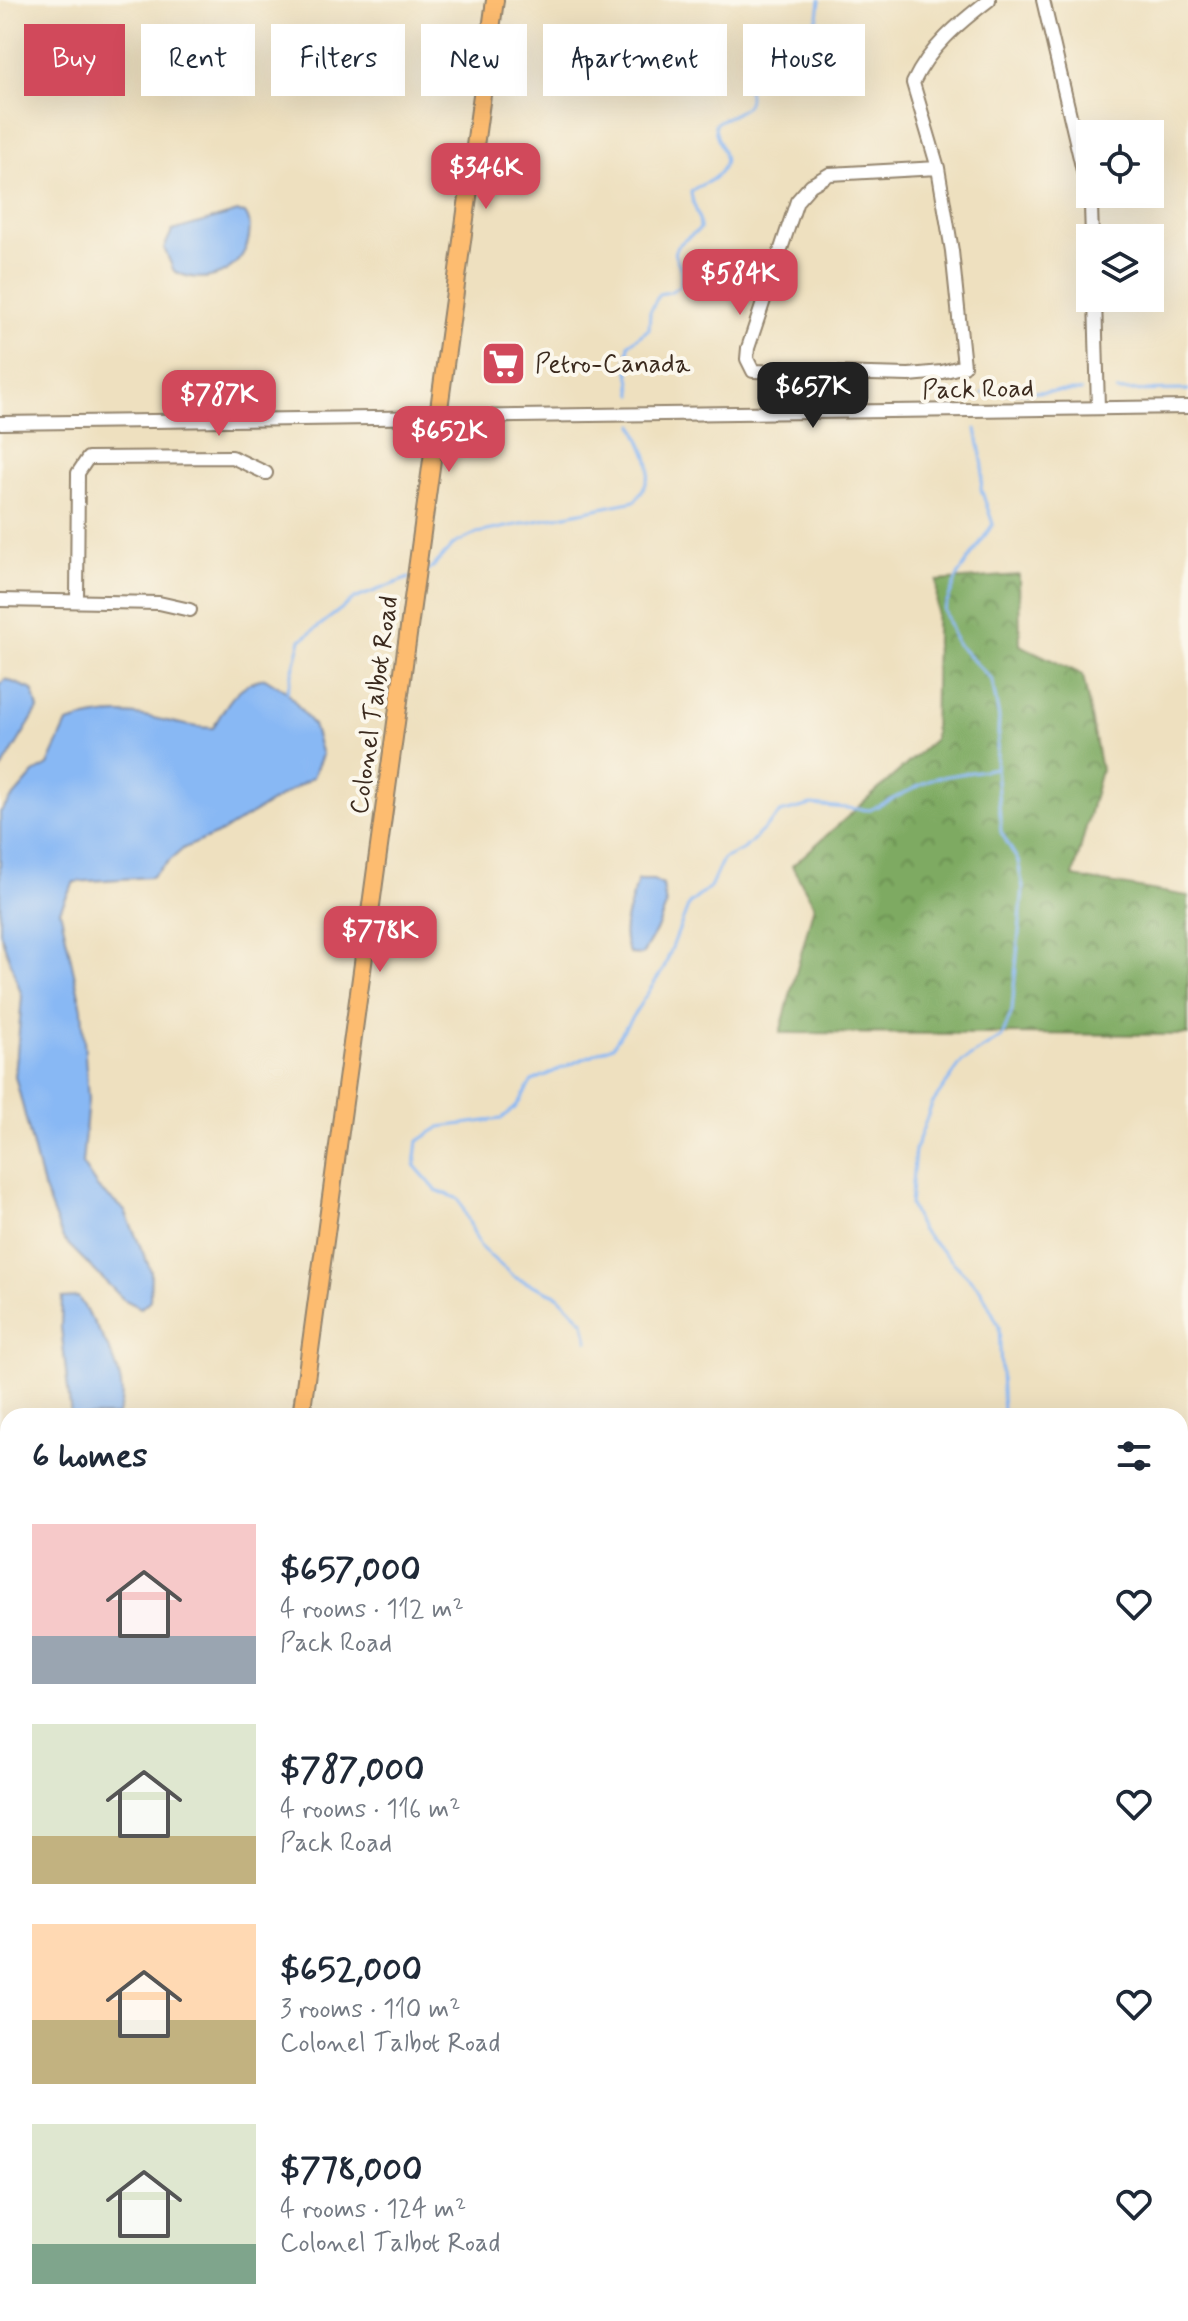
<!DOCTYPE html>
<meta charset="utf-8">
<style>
:root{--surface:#fff;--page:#f6f6f7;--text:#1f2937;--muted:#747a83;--accent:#d1495b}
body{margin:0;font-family:Mynerve,sans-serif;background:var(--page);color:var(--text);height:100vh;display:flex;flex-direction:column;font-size:30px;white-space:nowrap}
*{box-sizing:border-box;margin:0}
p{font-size:26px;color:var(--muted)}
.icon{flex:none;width:44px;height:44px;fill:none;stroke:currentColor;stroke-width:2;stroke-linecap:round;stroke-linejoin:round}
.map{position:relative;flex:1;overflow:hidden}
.side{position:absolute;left:0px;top:1408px;width:1188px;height:914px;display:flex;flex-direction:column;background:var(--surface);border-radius:24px 24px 0 0;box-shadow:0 8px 32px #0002}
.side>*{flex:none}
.banner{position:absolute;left:24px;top:24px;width:1140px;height:72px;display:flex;gap:16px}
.fabs{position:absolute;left:1076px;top:120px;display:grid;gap:16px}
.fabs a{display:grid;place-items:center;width:88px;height:88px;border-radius:0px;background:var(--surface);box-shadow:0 8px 32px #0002;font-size:40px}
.price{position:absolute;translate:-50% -68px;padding:0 18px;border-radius:16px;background:var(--accent);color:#fff;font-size:26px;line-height:52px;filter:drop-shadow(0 2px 4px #0008)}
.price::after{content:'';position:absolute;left:50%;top:48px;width:24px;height:18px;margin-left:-12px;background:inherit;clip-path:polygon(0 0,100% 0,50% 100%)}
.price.current{background:#222;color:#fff}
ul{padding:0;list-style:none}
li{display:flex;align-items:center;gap:24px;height:200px;padding:0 32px}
li span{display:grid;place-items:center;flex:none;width:224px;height:160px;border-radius:0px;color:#555}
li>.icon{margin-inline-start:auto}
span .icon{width:96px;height:96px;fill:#fffc;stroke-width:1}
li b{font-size:34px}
h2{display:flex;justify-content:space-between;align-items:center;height:96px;padding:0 32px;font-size:34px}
.pill{padding:0 28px;border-radius:0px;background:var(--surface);box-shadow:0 8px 32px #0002;font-size:28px;line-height:72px}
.pill.current{background:var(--accent);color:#fff}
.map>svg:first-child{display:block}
.forest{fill:url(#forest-crowns);stroke:#5c6a40;stroke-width:2}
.water{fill:#88b8f4;stroke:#627189;stroke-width:2}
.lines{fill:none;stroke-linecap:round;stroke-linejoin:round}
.stream{stroke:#88b8f4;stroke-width:3}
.minor-casing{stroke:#94856e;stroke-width:16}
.major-casing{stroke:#94856e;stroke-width:20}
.minor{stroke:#fff;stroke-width:12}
.major{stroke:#fdbc70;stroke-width:16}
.labels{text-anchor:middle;stroke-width:8;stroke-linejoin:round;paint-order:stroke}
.poi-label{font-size:26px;fill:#3b2a1e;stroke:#fbf7ec;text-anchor:start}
.street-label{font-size:26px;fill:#3b2a1e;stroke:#fbf7ec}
</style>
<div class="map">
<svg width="1188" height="2321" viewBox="0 0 1188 2321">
<defs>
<pattern id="forest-crowns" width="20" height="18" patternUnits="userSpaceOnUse" patternTransform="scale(2)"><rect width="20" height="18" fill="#7eaa62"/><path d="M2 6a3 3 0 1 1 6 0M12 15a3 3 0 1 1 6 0" fill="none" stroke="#688b50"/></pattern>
</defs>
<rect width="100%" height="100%" fill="#fbf7ec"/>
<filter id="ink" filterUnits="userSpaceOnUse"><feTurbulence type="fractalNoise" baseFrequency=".0125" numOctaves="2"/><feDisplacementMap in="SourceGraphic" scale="16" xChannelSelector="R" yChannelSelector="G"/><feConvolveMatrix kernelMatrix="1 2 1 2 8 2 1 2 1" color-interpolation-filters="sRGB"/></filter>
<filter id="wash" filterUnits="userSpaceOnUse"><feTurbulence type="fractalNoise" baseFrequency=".006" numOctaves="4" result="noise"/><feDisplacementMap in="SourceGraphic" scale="32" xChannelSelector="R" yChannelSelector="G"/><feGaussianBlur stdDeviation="1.8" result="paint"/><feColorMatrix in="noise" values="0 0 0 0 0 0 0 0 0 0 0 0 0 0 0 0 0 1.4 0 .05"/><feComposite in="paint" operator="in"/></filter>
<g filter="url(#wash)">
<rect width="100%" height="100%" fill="#eee0bf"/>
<path class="forest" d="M1019 575 1020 645 1083 675 1101 770 1073 877 1188 896V1035L780 1033 814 905 792 866 934 740 937 581Z"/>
<g class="water">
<path d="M238 212 245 213C251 221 250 228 249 237 243 272 205 288 174 271L164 248 172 231Z"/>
<path d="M265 678 287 692 313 725 322 755 313 777 220 833 184 848 151 877 74 882 60 910 82 1009 88 1100 82 1164 98 1188 125 1211 151 1271 150 1300 141 1308 123 1299 63 1239 43 1187 15 1076 22 996 0 932V812L34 773 48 765 67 723C92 715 116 711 143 716 167 720 188 728 213 728 225 706 238 682 265 678Z"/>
<path d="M5 679 33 690 38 709 0 772V686Z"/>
<path d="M638 880H653L663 885 666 906 656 931 642 955 630 954C616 932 632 903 638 880Z"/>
<path d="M78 1297C97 1328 135 1379 117 1416H71L61 1327 62 1298Z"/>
</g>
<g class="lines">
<g class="stream">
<path d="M1117 391 1188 390"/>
<path d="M983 393 1081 391"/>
<path d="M633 395 627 360 629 344 649 329 650 312 659 294 670 292 680 286C688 250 652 261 700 229 701 214 691 205 691 191 698 185 707 184 714 178 738 158 714 146 715 124 725 115 750 113 749 96 748 86 744 80 746 69L773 60 813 24 818 17 820 0"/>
<path d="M976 429 983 466 981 489 993 524 958 575 944 610 956 643 992 680 999 718 996 768 1001 832 1018 861 1023 888 1012 1011 1002 1037 962 1062 932 1104 915 1150 910 1205 921 1230 981 1290 999 1326 1003 1416"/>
<path d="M424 572 433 567 454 544 477 533 635 501C660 468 647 460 634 425"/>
<path d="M287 692 301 640 354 599 409 578"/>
<path d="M588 1341 584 1322 558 1296 514 1277 480 1247 459 1199 436 1190 415 1166 418 1141 440 1127 501 1119 516 1107 532 1081 613 1046 664 968 689 904 710 887 723 859 744 849 780 813 811 805 870 810 935 778 996 768"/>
</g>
</g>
</g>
<g filter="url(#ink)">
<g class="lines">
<defs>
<g id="minor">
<path d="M1043 0 1091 205 1092 238"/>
<path d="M938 168 830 174 811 185 797 201 748 348 747 359 753 371 909 375 942 372 964 366 952 251 938 168 913 83C929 48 959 23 989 0"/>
<path d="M1095 298 1098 408"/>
<path d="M0 423 1188 407"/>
<path d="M0 600 159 603 190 610"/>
<path d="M77 600 78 473 88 458 232 457 266 473"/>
<path d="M0 1593H8"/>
<path d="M0 1721H8"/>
<path d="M0 1800H8"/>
<path d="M0 1910 8 1911"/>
<path d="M0 2071 8 2073"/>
</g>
<g id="major">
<path d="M301 1416 495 0"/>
<path d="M0 2184 8 2186"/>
<path d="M0 2201 8 2203"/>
<path d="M515 2314 545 2321"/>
<path d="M147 2321V2314"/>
<path d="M161 2321 163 2314"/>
</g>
</defs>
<use href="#minor" class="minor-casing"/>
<use href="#major" class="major-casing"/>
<use href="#minor" class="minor"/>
<use href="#major" class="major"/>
</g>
</g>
<defs>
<symbol id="supermarket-square" viewBox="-11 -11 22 22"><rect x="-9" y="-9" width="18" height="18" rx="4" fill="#d1495b" stroke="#fbf7ec"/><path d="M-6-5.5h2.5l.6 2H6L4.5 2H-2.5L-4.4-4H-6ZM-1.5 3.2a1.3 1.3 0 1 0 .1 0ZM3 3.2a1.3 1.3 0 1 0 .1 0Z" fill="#fff"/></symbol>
</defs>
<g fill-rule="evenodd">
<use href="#supermarket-square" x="478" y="338" width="51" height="51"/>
</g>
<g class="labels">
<g class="poi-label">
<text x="535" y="372">Petro-Canada</text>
</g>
<g class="street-label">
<text transform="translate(978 388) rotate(-1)" y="9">Pack Road</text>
<text transform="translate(373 705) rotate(-82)" y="9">Colonel Talbot Road</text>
</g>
</g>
</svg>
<div class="fabs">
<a><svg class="icon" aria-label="locate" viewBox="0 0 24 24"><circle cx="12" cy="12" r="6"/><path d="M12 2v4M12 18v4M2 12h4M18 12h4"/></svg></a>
<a><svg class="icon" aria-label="layers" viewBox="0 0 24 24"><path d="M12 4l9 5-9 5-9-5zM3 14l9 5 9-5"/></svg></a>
</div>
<b class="price" style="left:486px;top:211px">$346K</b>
<b class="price" style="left:740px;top:317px">$584K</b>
<b class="price current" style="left:813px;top:430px">$657K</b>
<b class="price" style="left:219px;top:438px">$787K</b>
<b class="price" style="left:449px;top:474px">$652K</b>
<b class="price" style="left:380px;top:974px">$778K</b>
<div class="banner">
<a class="pill current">Buy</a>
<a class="pill">Rent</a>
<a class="pill">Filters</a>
<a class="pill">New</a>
<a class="pill">Apartment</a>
<a class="pill">House</a>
</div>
<section class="side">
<h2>6 homes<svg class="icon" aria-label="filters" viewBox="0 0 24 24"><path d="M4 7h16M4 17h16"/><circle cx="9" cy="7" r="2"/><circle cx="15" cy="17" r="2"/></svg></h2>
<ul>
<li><span style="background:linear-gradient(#f6c9c9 70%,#9aa5b1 0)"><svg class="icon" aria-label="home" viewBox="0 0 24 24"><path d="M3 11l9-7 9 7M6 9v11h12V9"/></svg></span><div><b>$657,000</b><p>4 rooms · 112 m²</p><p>Pack Road</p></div><svg class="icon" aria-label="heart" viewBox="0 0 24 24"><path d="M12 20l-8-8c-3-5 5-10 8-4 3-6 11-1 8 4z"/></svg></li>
<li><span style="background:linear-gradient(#dfe7d0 70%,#c2b280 0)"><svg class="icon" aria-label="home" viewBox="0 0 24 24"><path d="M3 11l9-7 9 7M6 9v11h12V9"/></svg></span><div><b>$787,000</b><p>4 rooms · 116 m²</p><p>Pack Road</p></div><svg class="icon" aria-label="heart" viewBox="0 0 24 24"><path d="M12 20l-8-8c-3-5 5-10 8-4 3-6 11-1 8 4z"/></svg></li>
<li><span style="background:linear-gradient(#ffd9b3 60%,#c2b280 0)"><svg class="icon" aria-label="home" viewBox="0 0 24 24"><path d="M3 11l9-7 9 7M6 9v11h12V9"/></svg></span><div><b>$652,000</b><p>3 rooms · 110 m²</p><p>Colonel Talbot Road</p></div><svg class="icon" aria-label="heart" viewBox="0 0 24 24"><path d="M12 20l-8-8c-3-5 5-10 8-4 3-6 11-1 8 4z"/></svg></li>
<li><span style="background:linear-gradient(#dfe7d0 75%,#7fa58c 0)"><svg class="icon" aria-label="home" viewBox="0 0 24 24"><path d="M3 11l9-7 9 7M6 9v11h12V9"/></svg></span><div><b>$778,000</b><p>4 rooms · 124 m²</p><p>Colonel Talbot Road</p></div><svg class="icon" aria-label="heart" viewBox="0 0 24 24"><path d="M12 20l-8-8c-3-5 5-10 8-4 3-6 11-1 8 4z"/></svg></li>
</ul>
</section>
</div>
